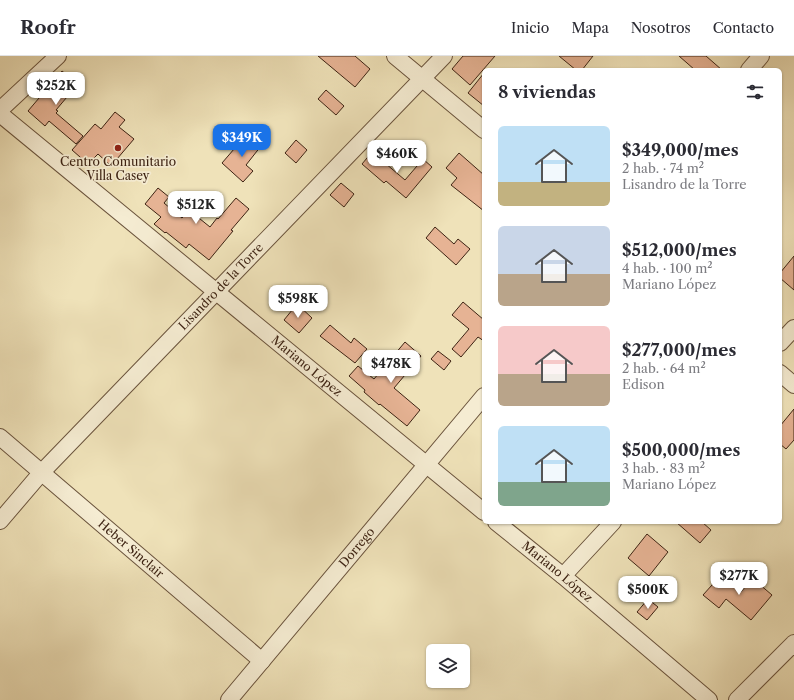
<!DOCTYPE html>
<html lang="es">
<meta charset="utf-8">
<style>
:root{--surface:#fff;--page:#f2f2f3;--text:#2b2b33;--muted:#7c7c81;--line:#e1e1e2;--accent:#1a73e8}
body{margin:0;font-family:"Libre Caslon Text",serif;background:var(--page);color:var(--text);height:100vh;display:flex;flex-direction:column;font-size:15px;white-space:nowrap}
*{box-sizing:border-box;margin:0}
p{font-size:13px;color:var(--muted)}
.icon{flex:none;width:22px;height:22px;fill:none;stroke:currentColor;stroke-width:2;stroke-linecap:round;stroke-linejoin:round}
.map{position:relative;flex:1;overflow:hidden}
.sheet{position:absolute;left:482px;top:12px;width:300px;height:456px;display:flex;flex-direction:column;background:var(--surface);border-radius:6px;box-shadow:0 1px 3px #0004}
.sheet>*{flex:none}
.buttons{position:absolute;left:426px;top:588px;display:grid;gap:8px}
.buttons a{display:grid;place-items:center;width:44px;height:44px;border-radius:6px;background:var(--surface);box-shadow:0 1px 3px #0004;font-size:20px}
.price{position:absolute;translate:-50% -34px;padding:0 9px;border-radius:8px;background:#fff;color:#222;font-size:13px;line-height:26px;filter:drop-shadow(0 1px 2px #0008)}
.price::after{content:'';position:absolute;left:50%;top:24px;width:12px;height:9px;margin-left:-6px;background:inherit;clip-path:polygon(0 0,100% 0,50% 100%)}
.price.current{background:var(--accent);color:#fff}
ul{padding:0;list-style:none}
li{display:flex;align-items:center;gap:12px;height:100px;padding:0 16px}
li span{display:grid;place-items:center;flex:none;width:112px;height:80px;border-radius:6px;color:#555}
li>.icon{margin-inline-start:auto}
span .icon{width:48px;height:48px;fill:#fffc;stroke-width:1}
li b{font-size:17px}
h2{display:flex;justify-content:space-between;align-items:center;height:48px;padding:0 16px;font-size:17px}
header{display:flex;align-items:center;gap:24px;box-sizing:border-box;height:56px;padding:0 20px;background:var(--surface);border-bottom:1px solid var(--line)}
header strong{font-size:19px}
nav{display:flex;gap:22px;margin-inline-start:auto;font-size:14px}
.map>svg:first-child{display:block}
.building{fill:#e6b394;stroke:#3d2313}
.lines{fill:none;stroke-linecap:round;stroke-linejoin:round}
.street-casing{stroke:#6a533c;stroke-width:18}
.street{stroke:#f5ecd2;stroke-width:16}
.poi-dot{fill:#8f2418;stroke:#f5ecd2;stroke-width:1.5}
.labels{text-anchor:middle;stroke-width:3.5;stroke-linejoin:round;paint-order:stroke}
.poi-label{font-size:12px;fill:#3d2313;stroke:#f5ecd2}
.street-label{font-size:12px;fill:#3d2313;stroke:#f5ecd2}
</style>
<header>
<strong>Roofr</strong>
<nav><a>Inicio</a><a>Mapa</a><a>Nosotros</a><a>Contacto</a></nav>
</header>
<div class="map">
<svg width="794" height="644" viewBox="0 0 794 644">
<rect width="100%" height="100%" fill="#efe2b9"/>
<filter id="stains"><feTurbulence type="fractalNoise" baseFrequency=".005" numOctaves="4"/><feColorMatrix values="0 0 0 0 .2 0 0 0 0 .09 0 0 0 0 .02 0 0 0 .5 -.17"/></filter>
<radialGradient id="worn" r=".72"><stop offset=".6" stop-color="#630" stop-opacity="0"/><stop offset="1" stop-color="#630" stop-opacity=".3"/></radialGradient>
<g class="building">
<path d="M318 0H355L370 13 355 31Z"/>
<path d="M463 0H495L470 29 452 13Z"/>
<path d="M559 0H593L582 14H576Z"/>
<path d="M679 0H706L722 14H695Z"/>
<path d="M62 15 78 28 56 54 58 55 56 57 83 80 76 88 49 65 45 70 28 55Z"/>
<path d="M484 17V50L468 37Z"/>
<path d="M326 34 344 50 336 59 318 43Z"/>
<path d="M115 56 125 64 119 71 134 83 111 110 98 98 88 108 72 94 95 68 101 73Z"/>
<path d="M247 78 261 90 246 109 253 115 243 126 222 107Z"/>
<path d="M296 84 307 94 296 107 285 97Z"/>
<path d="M372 96 405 124 423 103 432 111 406 142 386 125 384 127 362 108Z"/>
<path d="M459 97 484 119V155L451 129 457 122 446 112Z"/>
<path d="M341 127 354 138 344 151 330 139Z"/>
<path d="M158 132 169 141 164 147 182 162 189 154 210 171 217 162 218 163 236 142 249 153 231 174 233 175 209 204 189 188 186 192 166 176 165 177 154 168 161 161 145 148Z"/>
<path d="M435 171 454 188 458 183 470 193 456 209 426 182Z"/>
<path d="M794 200V234L780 222V217Z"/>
<path d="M463 246 484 264V285L478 281 461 301 452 293 469 273 452 259Z"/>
<path d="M297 248 312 262 299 277 284 264Z"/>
<path d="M330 269 351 287 354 282 367 293 355 307 320 280Z"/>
<path d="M405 286 421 300 394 332 420 354 407 370 380 348 379 349 364 336 365 334 349 320 358 310 374 323Z"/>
<path d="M438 295 451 305 444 314 431 303Z"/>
<path d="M794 353V384L786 393 780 388V370Z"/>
<path d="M676 466H702L711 474 700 487Z"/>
<path d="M647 478 668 496 649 520 628 502Z"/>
<path d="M721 519 741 536 752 522 772 539 751 564 726 543 719 552 703 539Z"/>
<path d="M648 543 658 551 647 564 637 556Z"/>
</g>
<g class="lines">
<defs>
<g id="street">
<path d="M395 0 484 74"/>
<path d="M749 14 761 0"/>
<path d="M0 54 58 0"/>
<path id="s1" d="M0 58 484 456"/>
<path d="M780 287 794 272"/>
<path d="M780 317 794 329"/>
<path id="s2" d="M0 381 262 605"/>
<path id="s3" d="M0 465 41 417 444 0"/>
<path id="s4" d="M496 466 563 520 709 644"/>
<path d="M563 520 613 466"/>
<path id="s5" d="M229 644 484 340"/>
<path d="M737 644 794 587"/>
</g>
</defs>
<use href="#street" class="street-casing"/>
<use href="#street" class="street"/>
</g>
<circle class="poi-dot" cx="118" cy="92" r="4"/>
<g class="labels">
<g class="poi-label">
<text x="118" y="110">Centro Comunitario<tspan x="118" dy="14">Villa Casey</tspan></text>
</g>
<g class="street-label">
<text dy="4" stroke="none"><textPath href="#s3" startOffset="322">Lisandro de la Torre</textPath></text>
<text dy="4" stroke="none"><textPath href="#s1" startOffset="397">Mariano López</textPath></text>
<text dy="4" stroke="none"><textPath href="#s5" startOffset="199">Dorrego</textPath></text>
<text dy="4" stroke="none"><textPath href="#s2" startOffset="172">Heber Sinclair</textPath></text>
<text dy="4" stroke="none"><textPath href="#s4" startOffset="79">Mariano López</textPath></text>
</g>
</g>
<rect width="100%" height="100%" filter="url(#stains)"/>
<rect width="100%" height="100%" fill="url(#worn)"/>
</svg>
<div class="buttons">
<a><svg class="icon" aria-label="layers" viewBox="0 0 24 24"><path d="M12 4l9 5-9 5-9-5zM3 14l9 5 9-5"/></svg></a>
</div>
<b class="price" style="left:56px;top:50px">$252K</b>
<b class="price current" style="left:242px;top:102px">$349K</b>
<b class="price" style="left:397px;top:118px">$460K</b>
<b class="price" style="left:196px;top:169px">$512K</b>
<b class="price" style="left:298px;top:263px">$598K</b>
<b class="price" style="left:391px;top:328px">$478K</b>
<b class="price" style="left:739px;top:540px">$277K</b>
<b class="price" style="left:648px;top:554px">$500K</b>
<section class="sheet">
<h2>8 viviendas<svg class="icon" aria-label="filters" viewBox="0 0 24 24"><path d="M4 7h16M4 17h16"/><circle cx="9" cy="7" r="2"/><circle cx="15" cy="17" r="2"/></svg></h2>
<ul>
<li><span style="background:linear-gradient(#bfe0f5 70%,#c2b280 0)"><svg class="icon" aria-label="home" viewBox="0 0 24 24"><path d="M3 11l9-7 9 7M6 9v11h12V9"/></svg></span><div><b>$349,000/mes</b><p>2 hab. · 74 m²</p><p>Lisandro de la Torre</p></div></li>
<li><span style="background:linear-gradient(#c9d6e8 60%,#b9a48a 0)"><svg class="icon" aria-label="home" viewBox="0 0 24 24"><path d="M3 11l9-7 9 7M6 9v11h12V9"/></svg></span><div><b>$512,000/mes</b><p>4 hab. · 100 m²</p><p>Mariano López</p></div></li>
<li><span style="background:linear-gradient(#f6c9c9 60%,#b9a48a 0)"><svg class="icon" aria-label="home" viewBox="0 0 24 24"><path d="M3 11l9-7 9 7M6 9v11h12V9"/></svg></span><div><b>$277,000/mes</b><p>2 hab. · 64 m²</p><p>Edison</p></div></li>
<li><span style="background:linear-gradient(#bfe0f5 70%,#7fa58c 0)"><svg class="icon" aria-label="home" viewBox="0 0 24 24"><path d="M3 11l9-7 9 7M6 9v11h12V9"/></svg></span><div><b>$500,000/mes</b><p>3 hab. · 83 m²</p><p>Mariano López</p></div></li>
</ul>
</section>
</div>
